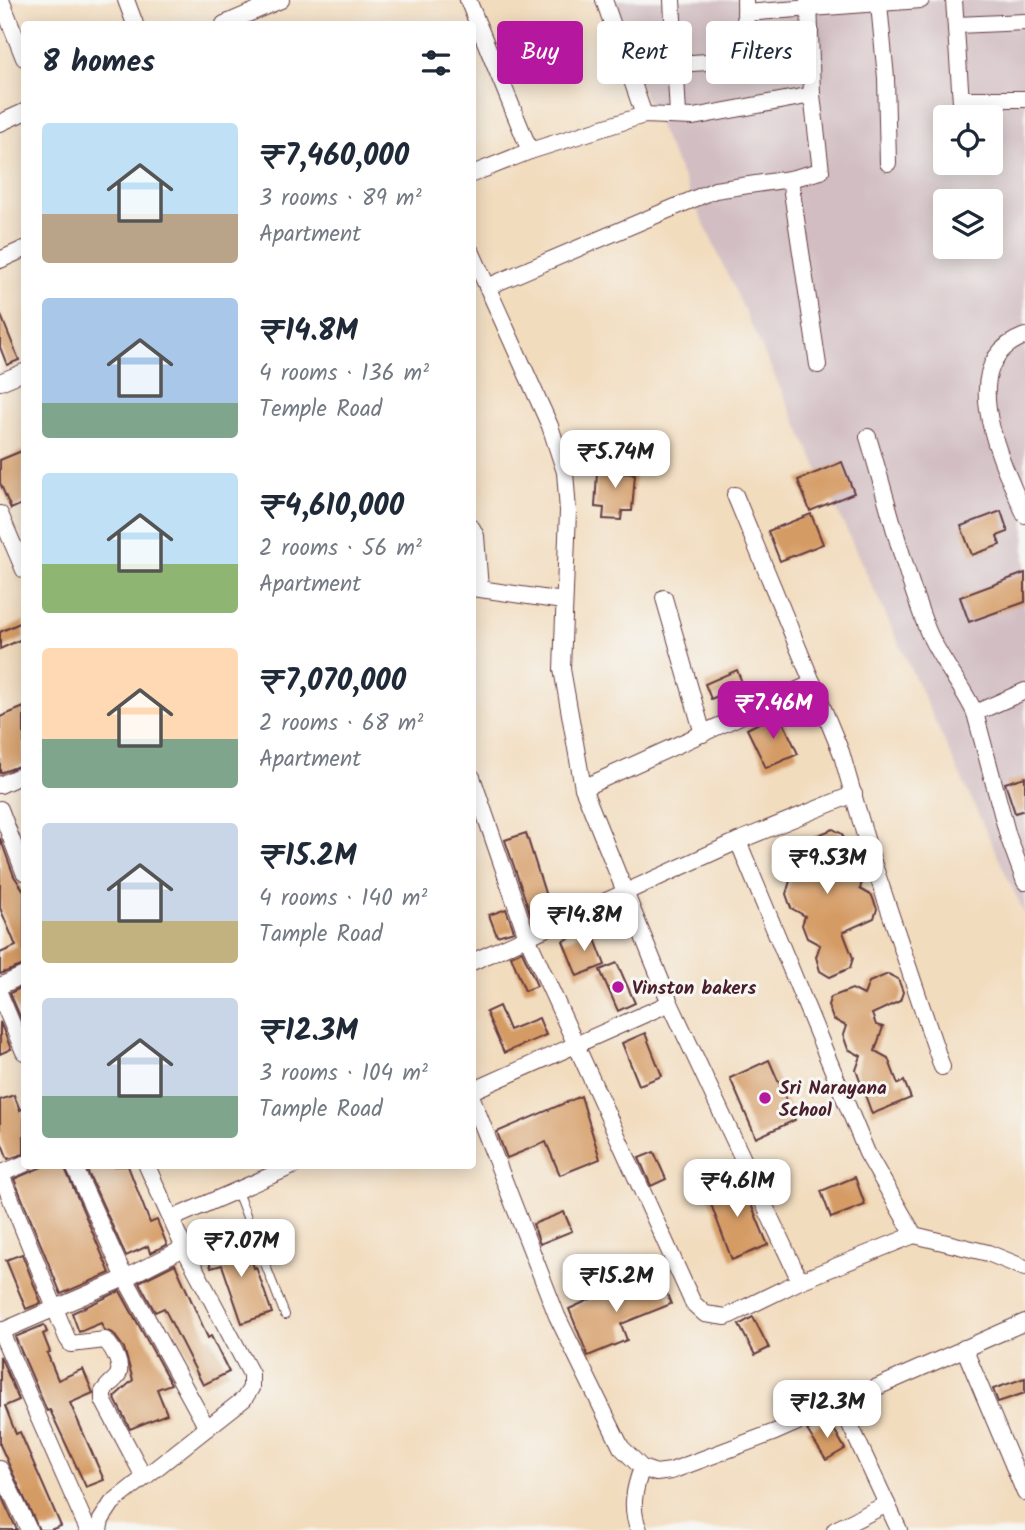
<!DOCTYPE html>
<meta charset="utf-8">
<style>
:root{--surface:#fff;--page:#f2f2f3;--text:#1f2937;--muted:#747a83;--accent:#b5179e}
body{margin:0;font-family:Kalam,sans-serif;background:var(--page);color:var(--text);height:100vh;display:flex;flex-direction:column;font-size:26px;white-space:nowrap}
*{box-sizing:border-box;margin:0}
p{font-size:23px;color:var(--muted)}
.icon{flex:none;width:38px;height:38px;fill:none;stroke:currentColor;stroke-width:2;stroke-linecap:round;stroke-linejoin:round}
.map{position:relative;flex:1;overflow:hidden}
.panel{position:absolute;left:21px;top:21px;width:455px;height:1148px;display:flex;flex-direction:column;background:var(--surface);border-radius:7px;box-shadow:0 4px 18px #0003}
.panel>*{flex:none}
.guide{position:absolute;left:497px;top:21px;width:422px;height:63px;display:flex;gap:14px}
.controls{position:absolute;left:933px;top:105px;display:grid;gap:14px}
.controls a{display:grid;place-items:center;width:70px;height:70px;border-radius:7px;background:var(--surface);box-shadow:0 4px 18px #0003;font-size:35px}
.price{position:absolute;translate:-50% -60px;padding:0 16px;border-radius:14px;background:#fff;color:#222;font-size:23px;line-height:46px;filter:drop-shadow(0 2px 4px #0008)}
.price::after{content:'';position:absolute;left:50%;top:42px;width:21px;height:16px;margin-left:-10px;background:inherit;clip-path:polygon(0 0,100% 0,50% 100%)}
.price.on{background:var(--accent);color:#fff}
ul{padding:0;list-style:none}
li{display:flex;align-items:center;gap:21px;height:175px;padding:0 21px}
li span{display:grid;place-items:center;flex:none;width:196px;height:140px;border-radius:7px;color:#555}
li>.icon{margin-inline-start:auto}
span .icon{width:84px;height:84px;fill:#fffc;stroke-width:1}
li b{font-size:30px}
h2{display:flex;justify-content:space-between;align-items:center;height:84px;padding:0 21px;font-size:30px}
.tag{padding:0 24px;border-radius:7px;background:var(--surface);box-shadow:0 4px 18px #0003;font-size:24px;line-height:63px}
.tag.on{background:var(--accent);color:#fff}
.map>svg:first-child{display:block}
.industrial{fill:#d2bec2;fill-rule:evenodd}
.building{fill:#d59b65}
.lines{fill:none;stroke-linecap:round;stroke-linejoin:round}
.service-casing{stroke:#633b41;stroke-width:10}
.minor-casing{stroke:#633b41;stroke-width:18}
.service{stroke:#fff;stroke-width:8}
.minor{stroke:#fff;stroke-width:16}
.poi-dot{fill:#b5179e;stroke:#f6f6f2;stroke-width:2.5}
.labels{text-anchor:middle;stroke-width:6;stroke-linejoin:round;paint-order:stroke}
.poi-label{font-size:19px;font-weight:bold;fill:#4a1f2b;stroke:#f6f6f2;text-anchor:start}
</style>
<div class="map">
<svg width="1025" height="1530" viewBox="0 0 1025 1530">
<rect width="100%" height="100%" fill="#f6f6f2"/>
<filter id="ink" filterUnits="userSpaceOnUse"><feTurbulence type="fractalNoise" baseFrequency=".0143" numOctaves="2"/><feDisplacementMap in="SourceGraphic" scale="14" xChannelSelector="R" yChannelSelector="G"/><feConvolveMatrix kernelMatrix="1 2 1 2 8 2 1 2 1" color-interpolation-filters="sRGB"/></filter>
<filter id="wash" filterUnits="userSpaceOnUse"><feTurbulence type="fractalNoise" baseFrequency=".00686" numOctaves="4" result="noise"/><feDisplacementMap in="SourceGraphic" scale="28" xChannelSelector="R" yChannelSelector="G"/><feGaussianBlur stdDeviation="1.57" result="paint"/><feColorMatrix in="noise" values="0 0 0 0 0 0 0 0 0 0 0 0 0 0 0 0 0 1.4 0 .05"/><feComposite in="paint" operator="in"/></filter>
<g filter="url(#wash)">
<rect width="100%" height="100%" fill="#f2dcbe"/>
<path class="industrial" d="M601 0H1025V915L653 114ZM945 117H990V163H945ZM945 201H990V247H945Z"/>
<g id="blocks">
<g class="building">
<path d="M0 313 19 360 7 365 0 347Z"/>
<path d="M24 450V503L11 509 0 483V460Z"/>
<path d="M611 455 625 456 624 473 635 474 632 511H622L621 520 603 519 604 508 595 507 597 473H610Z"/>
<path d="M842 462 854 493 810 511 798 480Z"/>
<path d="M1001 511 1008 532 997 536 1000 545 972 555 961 526Z"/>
<path d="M811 514 823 544 780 561 768 531Z"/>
<path d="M1025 573V602L969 622 960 597Z"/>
<path d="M24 621V638L0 649V632Z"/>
<path d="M737 670 743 685 711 699 705 684Z"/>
<path d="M24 707V764L0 773V717Z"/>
<path d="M779 713 798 754 766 768 747 729Z"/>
<path d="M1025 777V810L1015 813 1005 783Z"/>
<path d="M833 829 842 834 847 847 844 857 859 865 863 878 860 889 872 896 877 909 874 918 843 932 853 958 850 968 830 977 820 971 816 957 820 945 807 938 802 925 805 916 791 908 786 894 790 881 780 875 775 861 778 852 797 844 809 850 813 837Z"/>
<path d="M526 833 550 909 531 916 505 840Z"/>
<path d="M0 838 14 876 24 891V965L0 974V953L16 946 0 908Z"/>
<path d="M506 909 514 931 497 936 489 915Z"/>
<path d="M591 929 605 965 577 976 563 941Z"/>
<path d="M522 951 537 986 525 991 511 956Z"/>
<path d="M617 963 635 1003 618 1011 600 970Z"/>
<path d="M888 974 898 979 903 992 900 1001 872 1014 876 1025 883 1027 875 1051 888 1058 898 1084 904 1081 911 1098 872 1114 856 1070 861 1056 848 1049 843 1035 846 1026 833 1019 828 1005 831 997 852 989 864 995 869 982Z"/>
<path d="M24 986V1026L10 993Z"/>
<path d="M499 1006 509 1030 539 1018 546 1035 504 1053 486 1012Z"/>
<path d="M0 1022 11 1049 0 1054Z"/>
<path d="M645 1033 662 1076 639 1085 622 1043Z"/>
<path d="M769 1060 795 1120 756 1138 730 1078Z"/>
<path d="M14 1095 20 1110 24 1108V1154L8 1159 0 1139V1100Z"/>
<path d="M581 1096 600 1159 560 1175 546 1142 507 1158 497 1132Z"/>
<path d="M654 1152 666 1179 651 1186 639 1158Z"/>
<path d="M44 1166H64L110 1273 61 1294 14 1179Z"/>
<path d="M85 1166H128L150 1223 157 1220 167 1245 150 1253 148 1246 126 1256Z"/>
<path d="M855 1177 865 1205 831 1218 821 1191Z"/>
<path d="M740 1178 768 1245 732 1260 706 1191Z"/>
<path d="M564 1212 572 1231 540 1244 533 1224Z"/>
<path d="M246 1239 254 1268 256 1267 272 1313 242 1323 222 1265 211 1268 206 1249Z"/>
<path d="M22 1254 41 1303 26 1309 6 1260Z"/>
<path d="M175 1264 208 1338 211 1336 229 1372 203 1385 164 1308 155 1312 139 1282Z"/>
<path d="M660 1277 671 1304 621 1324 627 1340 588 1356 569 1309 608 1291 611 1297Z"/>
<path d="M120 1291 171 1384 157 1389 167 1414 130 1429 114 1397 133 1380 124 1348 113 1333 104 1330 101 1323 79 1332 72 1313Z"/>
<path d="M753 1317 769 1348 755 1355 739 1325Z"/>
<path d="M44 1325 47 1332 43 1334 50 1352 47 1353 58 1380 83 1369 93 1393 70 1403 104 1480 86 1487 50 1410 47 1411 15 1337Z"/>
<path d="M0 1356 19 1400 5 1406 16 1434 20 1432 61 1526 50 1530H39L0 1445Z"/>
<path d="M1025 1378V1393L998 1402 993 1389Z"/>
<path d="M829 1420 845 1449 826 1460 807 1430Z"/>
<path d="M0 1493 17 1530H0Z"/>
</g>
</g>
</g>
<g filter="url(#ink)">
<use href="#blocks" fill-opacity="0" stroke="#633b41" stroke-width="2"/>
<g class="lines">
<defs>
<path id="service" d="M236 1189 285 1315"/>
<g id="minor">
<path d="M1 0 24 58"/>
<path d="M126 0 135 24"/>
<path d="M468 0 530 151"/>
<path d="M604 0 644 115"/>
<path d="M672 0 678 115"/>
<path d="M954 0 962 117"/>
<path d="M879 4 886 78 888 163"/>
<path d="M745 13 921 0"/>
<path d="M224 24 281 0"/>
<path d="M957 25 1025 22"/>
<path d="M676 64 739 60 746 44 745 0"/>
<path d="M961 99H1025"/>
<path d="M0 123 24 112"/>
<path d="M472 174 530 151 644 115 693 117 812 95"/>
<path d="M790 179 818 365"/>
<path d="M472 253 550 426 565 472 568 511 562 669 583 788 670 1003 800 1281"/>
<path d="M0 260 24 249"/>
<path d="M487 287 715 190 790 179 821 171 812 95 809 0"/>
<path d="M1025 336C950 363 1005 468 1025 515"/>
<path d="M0 382 24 372"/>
<path d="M868 437C887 500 903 567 927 629 939 659 961 683 975 713"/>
<path d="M735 495 841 752 870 853 942 1067"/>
<path d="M0 514 24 570"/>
<path d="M472 528 476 536 480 589 472 588"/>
<path d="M480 589 563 601"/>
<path d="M664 598 703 734"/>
<path d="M1025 691 975 713 1008 836 1025 882"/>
<path d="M472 777 527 937 693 1303 705 1314 726 1317 800 1281 914 1235"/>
<path d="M0 785 24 774"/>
<path d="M583 788 813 683"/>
<path d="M0 809 24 872"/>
<path d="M738 841 854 794"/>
<path d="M472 962 738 841 867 1153 914 1235 988 1253 1025 1268"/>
<path d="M0 986 24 975"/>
<path d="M0 995 24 1052"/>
<path d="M472 1091 670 1003"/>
<path d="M472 1098 557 1316 621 1447 642 1468 656 1473 671 1471 775 1432 1025 1322"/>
<path d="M74 1166 125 1278 207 1428"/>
<path d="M0 1172 67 1338 71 1344 105 1340C113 1348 125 1368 116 1378 111 1383 107 1386 103 1392V1400L144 1477"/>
<path d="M0 1174 24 1164"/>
<path d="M171 1219 293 1166"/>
<path d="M0 1330 88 1530"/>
<path d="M0 1332 125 1278 184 1248"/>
<path d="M964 1348 1025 1493"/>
<path d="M840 1403 899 1530"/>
<path d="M0 1469 29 1530"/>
<path d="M99 1530 101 1520 112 1503 244 1399 251 1388V1374L184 1248 147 1166"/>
<path d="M639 1530C630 1509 634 1489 642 1468"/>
<path d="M835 1530 887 1504"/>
</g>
</defs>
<use href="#service" class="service-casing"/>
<use href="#minor" class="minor-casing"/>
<use href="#service" class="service"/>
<use href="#minor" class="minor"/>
</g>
</g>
<g class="poi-dot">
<circle cx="618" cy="987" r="7"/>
<circle cx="765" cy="1098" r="7"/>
</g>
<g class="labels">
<g class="poi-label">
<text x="632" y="994">Vinston bakers</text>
<text x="779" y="1094">Sri Narayana<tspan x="779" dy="22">School</tspan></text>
</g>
</g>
</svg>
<div class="controls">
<a><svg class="icon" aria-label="locate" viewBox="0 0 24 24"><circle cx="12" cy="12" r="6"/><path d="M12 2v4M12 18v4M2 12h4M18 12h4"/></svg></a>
<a><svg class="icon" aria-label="layers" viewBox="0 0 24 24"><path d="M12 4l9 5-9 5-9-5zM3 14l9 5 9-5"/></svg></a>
</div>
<b class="price" style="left:615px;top:490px">₹5.74M</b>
<b class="price on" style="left:773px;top:741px">₹7.46M</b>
<b class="price" style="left:827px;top:896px">₹9.53M</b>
<b class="price" style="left:584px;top:953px">₹14.8M</b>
<b class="price" style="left:737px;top:1219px">₹4.61M</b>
<b class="price" style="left:241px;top:1279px">₹7.07M</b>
<b class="price" style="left:616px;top:1314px">₹15.2M</b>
<b class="price" style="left:827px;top:1440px">₹12.3M</b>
<div class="guide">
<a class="tag on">Buy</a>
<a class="tag">Rent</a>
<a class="tag">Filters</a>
</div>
<section class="panel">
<h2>8 homes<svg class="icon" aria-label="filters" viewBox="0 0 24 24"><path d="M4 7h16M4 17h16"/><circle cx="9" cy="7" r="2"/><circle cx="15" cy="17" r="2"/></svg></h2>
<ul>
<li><span style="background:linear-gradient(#bfe0f5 65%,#b9a48a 0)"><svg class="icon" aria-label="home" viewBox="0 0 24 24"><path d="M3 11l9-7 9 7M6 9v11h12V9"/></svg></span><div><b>₹7,460,000</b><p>3 rooms · 89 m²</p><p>Apartment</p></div></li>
<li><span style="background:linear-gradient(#a9c7e8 75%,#7fa58c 0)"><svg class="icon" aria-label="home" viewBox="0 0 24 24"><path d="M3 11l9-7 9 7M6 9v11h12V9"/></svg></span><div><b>₹14.8M</b><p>4 rooms · 136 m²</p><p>Temple Road</p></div></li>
<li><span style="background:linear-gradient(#bfe0f5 65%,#8fb573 0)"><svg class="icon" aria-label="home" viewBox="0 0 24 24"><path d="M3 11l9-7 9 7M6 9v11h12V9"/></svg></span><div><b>₹4,610,000</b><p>2 rooms · 56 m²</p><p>Apartment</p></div></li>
<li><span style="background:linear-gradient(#ffd9b3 65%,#7fa58c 0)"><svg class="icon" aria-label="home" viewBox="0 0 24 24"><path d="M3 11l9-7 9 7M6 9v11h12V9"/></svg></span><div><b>₹7,070,000</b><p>2 rooms · 68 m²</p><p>Apartment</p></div></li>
<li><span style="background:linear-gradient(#c9d6e8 70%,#c2b280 0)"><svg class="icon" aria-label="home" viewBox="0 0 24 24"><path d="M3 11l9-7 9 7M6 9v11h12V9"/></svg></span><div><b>₹15.2M</b><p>4 rooms · 140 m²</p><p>Tample Road</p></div></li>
<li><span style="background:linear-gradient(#c9d6e8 70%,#7fa58c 0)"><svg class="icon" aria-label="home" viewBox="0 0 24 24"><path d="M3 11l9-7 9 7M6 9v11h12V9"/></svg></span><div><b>₹12.3M</b><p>3 rooms · 104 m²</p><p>Tample Road</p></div></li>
</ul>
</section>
</div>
